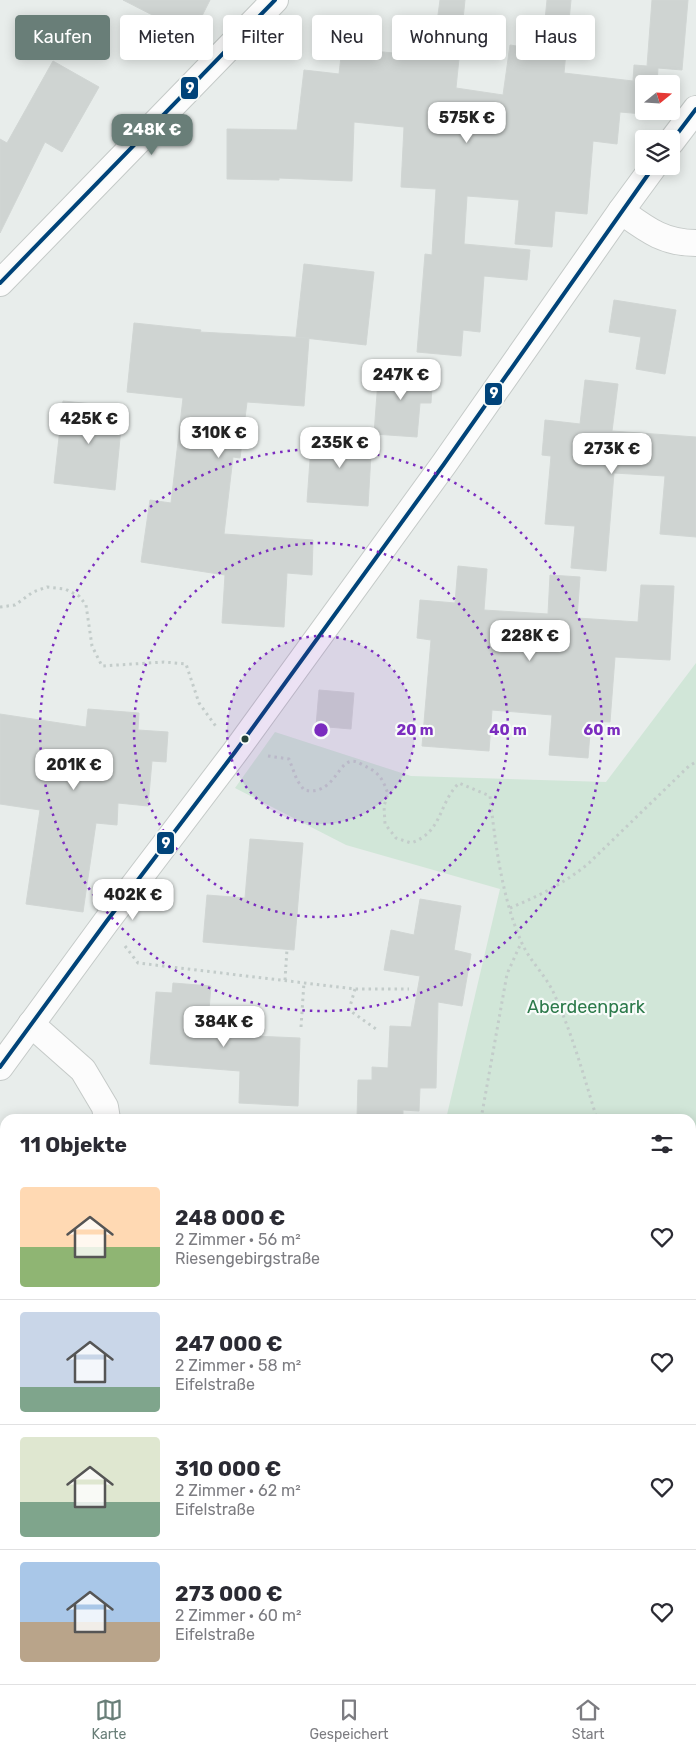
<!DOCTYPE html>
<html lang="de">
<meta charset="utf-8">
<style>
:root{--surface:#fff;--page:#f2f2f3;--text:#2b2b33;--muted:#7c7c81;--line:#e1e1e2;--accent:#697e78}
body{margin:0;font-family:Rubik,sans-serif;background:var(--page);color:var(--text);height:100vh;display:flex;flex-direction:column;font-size:19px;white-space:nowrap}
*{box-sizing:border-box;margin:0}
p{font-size:16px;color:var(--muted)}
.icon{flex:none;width:28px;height:28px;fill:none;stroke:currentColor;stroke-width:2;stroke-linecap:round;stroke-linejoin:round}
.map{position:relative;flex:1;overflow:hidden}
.side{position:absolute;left:0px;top:1114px;width:696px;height:571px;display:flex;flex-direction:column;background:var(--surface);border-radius:15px 15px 0 0;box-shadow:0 2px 12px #0003}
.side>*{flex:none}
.top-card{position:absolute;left:15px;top:15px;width:666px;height:45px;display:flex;gap:10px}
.needle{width:32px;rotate:72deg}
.tools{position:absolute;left:635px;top:75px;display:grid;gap:10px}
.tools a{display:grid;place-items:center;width:45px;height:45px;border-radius:5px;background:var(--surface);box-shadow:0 2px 12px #0003;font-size:25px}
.price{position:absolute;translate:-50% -42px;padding:0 11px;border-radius:10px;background:#fff;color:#222;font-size:16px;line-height:32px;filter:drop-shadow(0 1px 2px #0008)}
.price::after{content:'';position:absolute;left:50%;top:30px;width:15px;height:11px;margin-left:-8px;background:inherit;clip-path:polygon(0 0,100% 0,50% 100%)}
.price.current{background:var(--accent);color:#fff}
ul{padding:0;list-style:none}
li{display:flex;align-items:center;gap:15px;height:125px;padding:0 20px}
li+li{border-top:1px solid var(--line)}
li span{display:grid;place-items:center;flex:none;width:140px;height:100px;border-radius:5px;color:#555}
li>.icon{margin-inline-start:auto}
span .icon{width:60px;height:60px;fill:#fffc;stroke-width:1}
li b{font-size:21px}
h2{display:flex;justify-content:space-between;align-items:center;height:60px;padding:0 20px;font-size:21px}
.tag{padding:0 18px;border-radius:5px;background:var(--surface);box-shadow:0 2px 12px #0003;font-size:18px;line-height:45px}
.tag.current{background:var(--accent);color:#fff}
.tabs{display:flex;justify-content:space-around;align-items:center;height:70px;border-top:1px solid var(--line);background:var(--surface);font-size:14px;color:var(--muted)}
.tabs a{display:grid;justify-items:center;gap:2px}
.tabs .current{color:var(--accent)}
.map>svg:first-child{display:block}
.green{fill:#d1e6d8}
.building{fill:#cfd4d2;stroke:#d1d6d4}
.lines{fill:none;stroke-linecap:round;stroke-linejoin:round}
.street-casing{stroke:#c5cac8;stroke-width:28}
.path{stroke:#c3ccca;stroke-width:3;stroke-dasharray:2.5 4;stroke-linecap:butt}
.street{stroke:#fcfcfc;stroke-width:26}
.bus-1-casing{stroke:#f7fbf9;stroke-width:8}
.bus-1{stroke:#004379;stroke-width:4}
.ring{fill:none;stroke:#7b2cbf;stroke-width:2.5;stroke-dasharray:2.5 5}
.bus-dot{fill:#24423a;stroke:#f7fbf9;stroke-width:2}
.labels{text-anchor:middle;stroke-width:4.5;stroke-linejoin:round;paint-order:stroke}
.park-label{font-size:18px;fill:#2d7a4b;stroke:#f7fbf9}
.centre{fill:#7b2cbf;stroke:#f7fbf9;stroke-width:2.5}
.ring-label{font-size:15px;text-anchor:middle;font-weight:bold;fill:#7b2cbf;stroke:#f7fbf9;stroke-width:4.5;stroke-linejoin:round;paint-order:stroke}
.line-badge{stroke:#f7fbf9;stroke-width:2}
.badge-label{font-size:14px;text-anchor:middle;font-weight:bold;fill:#fff}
</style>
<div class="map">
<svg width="696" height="1684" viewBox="0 0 696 1684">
<rect width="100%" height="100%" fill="#e8edeb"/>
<path class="green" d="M696 663V1684H344L343 1680H691V1119H446L500 889 346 845 235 788 275 732 411 776 606 782Z"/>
<g class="building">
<path d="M123 0H210L188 44 166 33 170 24Z"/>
<path d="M440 0H465L456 88 503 95 510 45 542 50 547 0H571L564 73 633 81 634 65 647 66 652 0H688L682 70 658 68 657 84H644V111H654V115L620 112 617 144 593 141 587 214 555 211 552 247 515 244 519 200 467 196 464 244 530 250 527 280 484 276 480 332 463 330 461 356 417 352 425 254 432 255 436 189 401 187 404 127 354 122 352 181 279 178V180L227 179V129L297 130 304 70 339 74 342 48 424 56 426 36 435 37Z"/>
<path d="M53 61 99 87 62 152 45 142 0 233V139L7 143Z"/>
<path d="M304 264 374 272 366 345 296 337Z"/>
<path d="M614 300 676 310 665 374 636 369 641 337 609 332Z"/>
<path d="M134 323 201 330 200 332 309 338 304 406 247 402 240 458 233 457 224 534 313 540 312 575 287 573 284 627 222 623 225 575 141 562 150 500 171 503 183 398 127 392Z"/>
<path d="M379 367 433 372 431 403H420L417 437 374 434Z"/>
<path d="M585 380 618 384 612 431 696 437V537L660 534 665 476 614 473 606 571 571 568 575 526 545 524 551 456 542 455 545 420 580 424Z"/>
<path d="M63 401 123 407 115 490 54 483Z"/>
<path d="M312 432 372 437 368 506 307 502Z"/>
<path d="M458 566 487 569 484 610 548 614 550 575 580 577 577 618 638 622 641 585 674 586 670 660 615 657 610 722 591 721 588 758 549 755 552 715 492 710 489 751 422 746 431 640 417 638 420 600 455 603Z"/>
<path d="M319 690 354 693 351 729 316 726Z"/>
<path d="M88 709 139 713 138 730 168 732 166 762 152 761 148 806 118 803 117 825 96 823 83 912 26 904 40 810 0 804V714L86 727Z"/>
<path d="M250 839 303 843 294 950 203 942 207 895 245 898Z"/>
<path d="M420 899 461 906 454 950 471 954 462 1006 438 1002 436 1088H420L419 1111 403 1110V1119H357L358 1080H372V1067L388 1068 390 1026 411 1027 420 976 384 970 391 930 414 935Z"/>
<path d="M173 983 211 986 207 1034 300 1038 298 1106 239 1103 240 1071 150 1064 156 992 172 993Z"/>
</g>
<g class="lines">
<defs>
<g id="street">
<path d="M671 142 696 109"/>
<path d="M621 211C646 229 663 243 696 243"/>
<path d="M0 283 275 0"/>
<path d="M31 1024 83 1070 105 1107 107 1119"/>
<path d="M0 1067 106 922 235 752 444 464 621 211 654 166"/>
<path d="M0 1651 5 1630"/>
</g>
</defs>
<use href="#street" class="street-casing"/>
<g class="path">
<path d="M0 607 15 605 33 592 47 587 65 589 79 596 86 605 92 646 102 666 164 662 186 664 199 703 217 728"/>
<path d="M268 756 289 759 297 780 304 790C337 797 337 755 357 762 360 763 364 766 367 767 380 773 384 782 388 794L384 806 385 824 396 838 411 843C443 832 438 804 459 783L490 796C495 842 502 898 521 941 529 961 547 976 555 996 573 1036 584 1077 597 1119"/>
<path d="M510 908C539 896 565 883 589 863L689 766 696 762"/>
<path d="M125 946 138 963 355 989H409"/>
<path d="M285 980 287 949"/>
<path d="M355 989 349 1010 376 1029"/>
<path d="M301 1027 304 982"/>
<path d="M481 1119 507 974 521 943"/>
<path d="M691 1283 696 1287"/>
<path d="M691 1311 696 1300"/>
<path d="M382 1680 384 1684"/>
<path d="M507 1680 513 1684"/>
<path d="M398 1684 408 1680"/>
<path d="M692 1684 694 1660 696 1655"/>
</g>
<use href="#street" class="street"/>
<defs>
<g id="bus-1">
<path d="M671 142 696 109"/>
<path d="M0 283 275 0"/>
<path d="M0 1067 106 922 235 752 444 464 654 166"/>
</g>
</defs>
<use href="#bus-1" class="bus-1-casing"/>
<use href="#bus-1" class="bus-1"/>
</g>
<circle cx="321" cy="730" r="94" fill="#7b2cbf" fill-opacity=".12"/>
<g class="ring">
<circle cx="321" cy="730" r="94"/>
<circle cx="321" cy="730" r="187"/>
<circle cx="321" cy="730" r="281"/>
</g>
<circle class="bus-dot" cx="245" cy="739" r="4.5"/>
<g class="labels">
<g class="park-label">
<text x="586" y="1013">Aberdeenpark</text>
</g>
</g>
<circle cx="321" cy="730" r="8" class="centre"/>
<g class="ring-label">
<text x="415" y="735">20 m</text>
<text x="508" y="735">40 m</text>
<text x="602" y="735">60 m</text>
</g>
<g class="line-badge">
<rect x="180" y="76" width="19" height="24" rx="5" fill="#004379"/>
<rect x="484" y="382" width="19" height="24" rx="5" fill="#004379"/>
<rect x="156" y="831" width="19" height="24" rx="5" fill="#004379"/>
</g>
<g class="badge-label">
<text x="190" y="93">9</text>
<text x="494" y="398">9</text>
<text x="166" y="848">9</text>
</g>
</svg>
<div class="tools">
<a><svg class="needle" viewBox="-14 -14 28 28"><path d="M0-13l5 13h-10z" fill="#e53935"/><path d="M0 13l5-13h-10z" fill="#7c7c81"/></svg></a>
<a><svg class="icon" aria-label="layers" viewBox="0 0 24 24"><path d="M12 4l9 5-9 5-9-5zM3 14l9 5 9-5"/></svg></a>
</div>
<b class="price" style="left:467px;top:144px">575K €</b>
<b class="price current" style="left:152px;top:156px">248K €</b>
<b class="price" style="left:401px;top:401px">247K €</b>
<b class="price" style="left:89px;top:445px">425K €</b>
<b class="price" style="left:219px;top:459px">310K €</b>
<b class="price" style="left:340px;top:469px">235K €</b>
<b class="price" style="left:612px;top:475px">273K €</b>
<b class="price" style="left:530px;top:662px">228K €</b>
<b class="price" style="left:74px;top:791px">201K €</b>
<b class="price" style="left:133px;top:921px">402K €</b>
<b class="price" style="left:224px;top:1048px">384K €</b>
<div class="top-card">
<a class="tag current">Kaufen</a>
<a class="tag">Mieten</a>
<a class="tag">Filter</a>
<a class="tag">Neu</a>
<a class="tag">Wohnung</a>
<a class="tag">Haus</a>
</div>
<section class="side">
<h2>11 Objekte<svg class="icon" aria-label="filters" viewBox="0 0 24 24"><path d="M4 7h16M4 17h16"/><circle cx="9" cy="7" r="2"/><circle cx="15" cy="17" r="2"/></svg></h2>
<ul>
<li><span style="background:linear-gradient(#ffd9b3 60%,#8fb573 0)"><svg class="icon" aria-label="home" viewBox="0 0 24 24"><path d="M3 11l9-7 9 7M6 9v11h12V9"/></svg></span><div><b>248 000 €</b><p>2 Zimmer · 56 m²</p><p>Riesengebirgstraße</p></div><svg class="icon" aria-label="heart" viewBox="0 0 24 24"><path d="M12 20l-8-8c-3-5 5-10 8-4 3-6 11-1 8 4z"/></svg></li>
<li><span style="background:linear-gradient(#c9d6e8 75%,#7fa58c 0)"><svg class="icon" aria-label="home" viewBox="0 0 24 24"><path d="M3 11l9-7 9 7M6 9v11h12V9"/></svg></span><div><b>247 000 €</b><p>2 Zimmer · 58 m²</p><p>Eifelstraße</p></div><svg class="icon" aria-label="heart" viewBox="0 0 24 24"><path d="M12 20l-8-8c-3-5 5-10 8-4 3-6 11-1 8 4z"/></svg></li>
<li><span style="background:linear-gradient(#dfe7d0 65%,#7fa58c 0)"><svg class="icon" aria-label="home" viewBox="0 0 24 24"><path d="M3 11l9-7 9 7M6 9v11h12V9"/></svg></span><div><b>310 000 €</b><p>2 Zimmer · 62 m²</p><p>Eifelstraße</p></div><svg class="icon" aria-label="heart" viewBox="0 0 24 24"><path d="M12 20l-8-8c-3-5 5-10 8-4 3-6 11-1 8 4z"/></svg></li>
<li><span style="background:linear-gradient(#a9c7e8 60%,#b9a48a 0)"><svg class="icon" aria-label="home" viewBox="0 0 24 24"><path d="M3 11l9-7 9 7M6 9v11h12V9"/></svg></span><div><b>273 000 €</b><p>2 Zimmer · 60 m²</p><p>Eifelstraße</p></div><svg class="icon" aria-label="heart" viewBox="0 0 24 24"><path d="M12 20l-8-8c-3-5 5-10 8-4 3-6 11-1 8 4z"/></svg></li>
</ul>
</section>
</div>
<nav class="tabs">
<a class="current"><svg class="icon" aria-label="map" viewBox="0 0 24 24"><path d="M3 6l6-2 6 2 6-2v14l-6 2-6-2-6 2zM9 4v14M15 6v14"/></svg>Karte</a>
<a><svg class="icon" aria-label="saved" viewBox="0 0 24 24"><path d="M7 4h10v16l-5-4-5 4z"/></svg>Gespeichert</a>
<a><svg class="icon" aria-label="home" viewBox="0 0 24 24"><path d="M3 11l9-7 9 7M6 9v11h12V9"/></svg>Start</a>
</nav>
